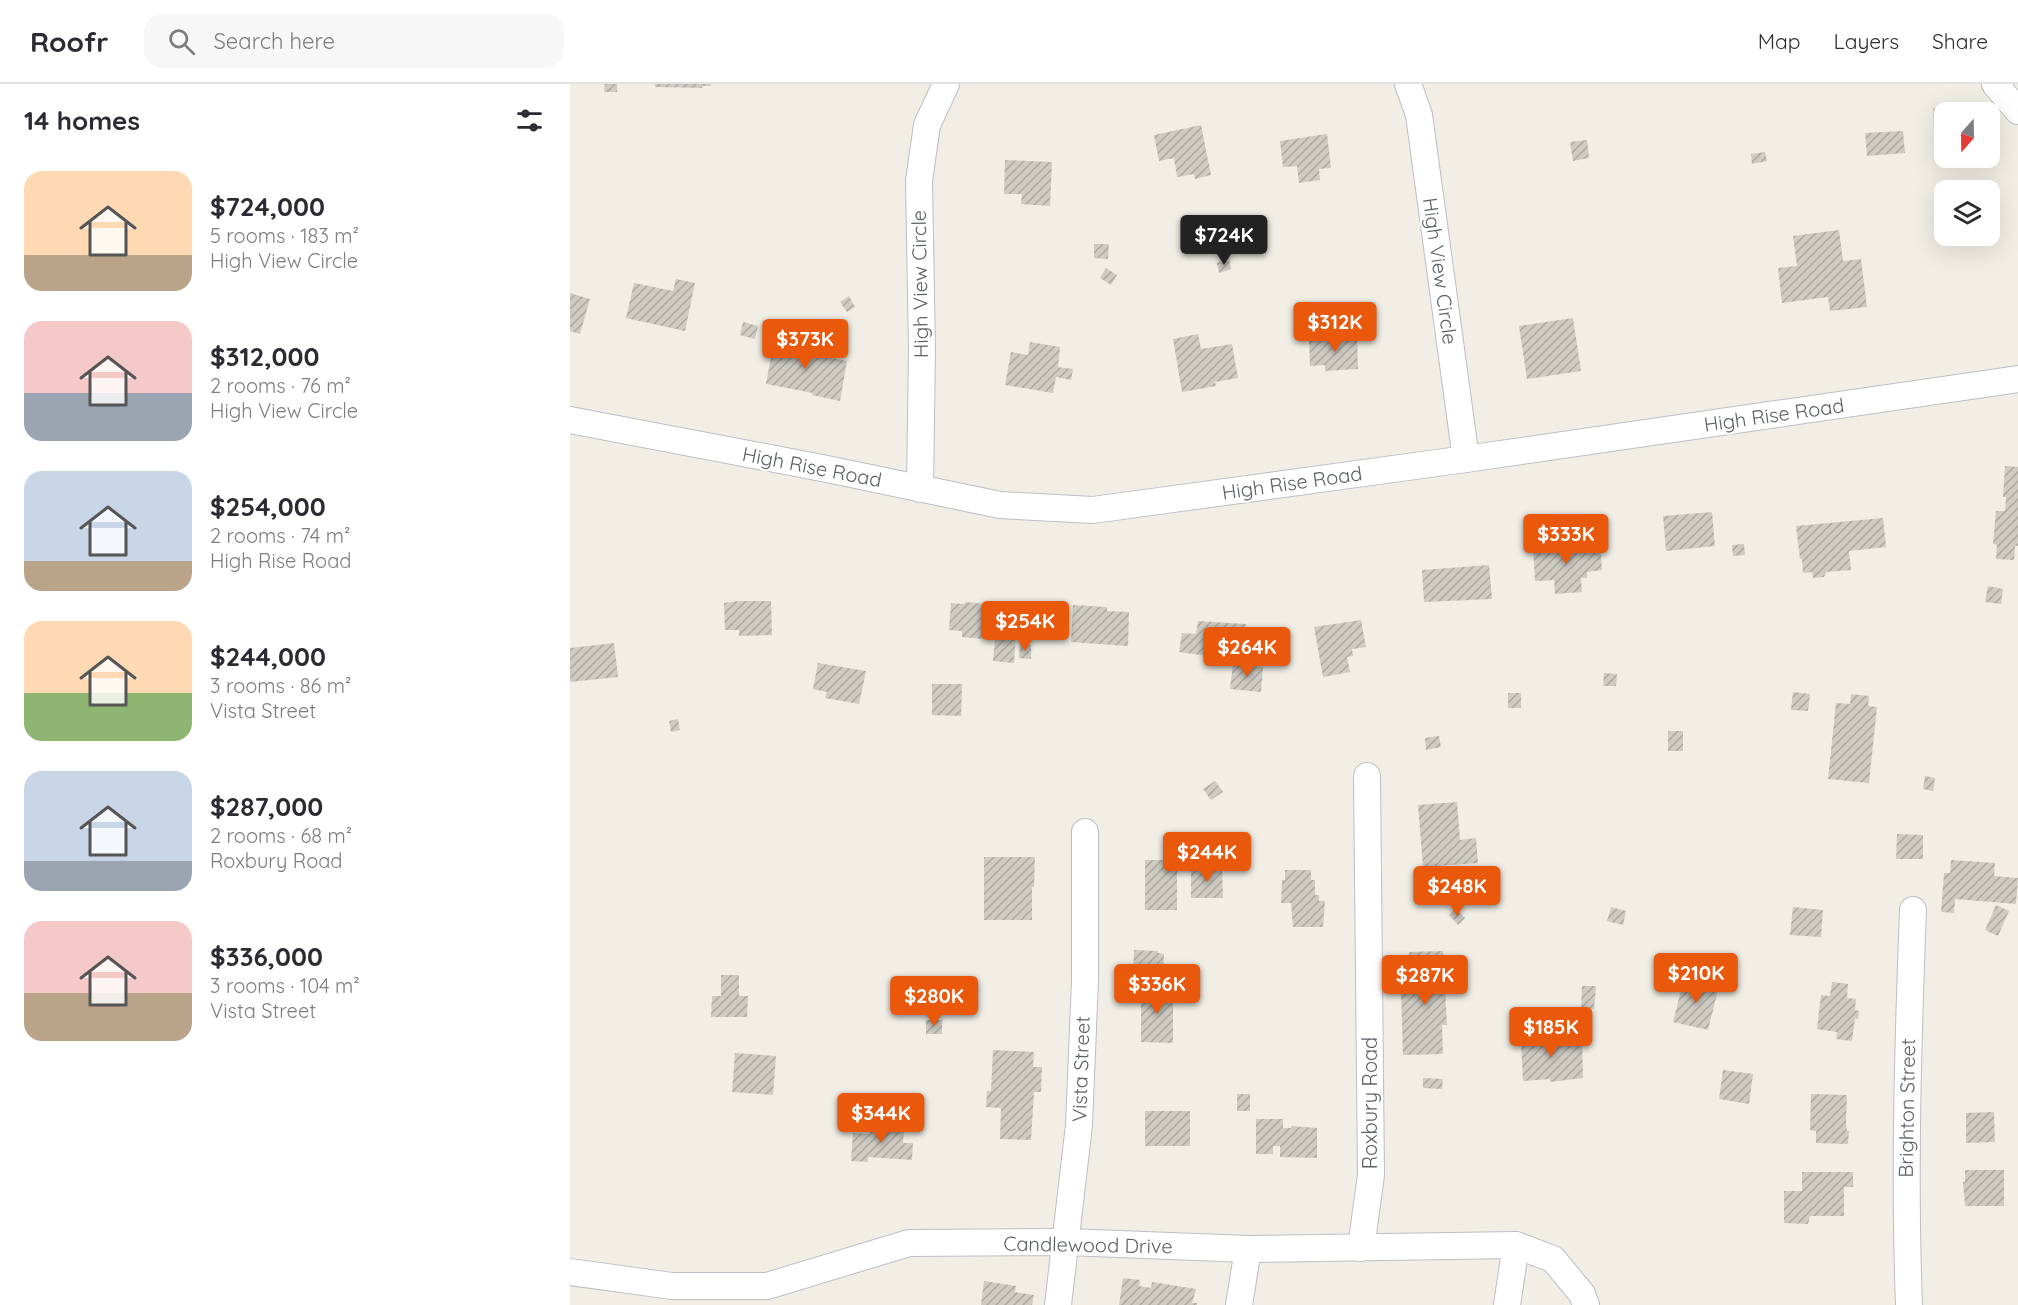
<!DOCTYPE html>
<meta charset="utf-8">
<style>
:root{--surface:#fff;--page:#f7f7f7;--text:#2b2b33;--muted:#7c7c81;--line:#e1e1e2;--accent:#ea580c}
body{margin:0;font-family:Quicksand,sans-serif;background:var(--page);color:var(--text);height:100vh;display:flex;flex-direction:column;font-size:22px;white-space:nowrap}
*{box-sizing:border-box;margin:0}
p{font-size:20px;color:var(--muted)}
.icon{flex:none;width:33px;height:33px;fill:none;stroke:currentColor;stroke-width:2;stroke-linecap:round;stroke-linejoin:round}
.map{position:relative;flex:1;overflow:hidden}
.drawer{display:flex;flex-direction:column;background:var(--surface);width:570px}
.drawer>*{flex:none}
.needle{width:39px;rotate:200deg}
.fabs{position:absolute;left:1364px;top:18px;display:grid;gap:12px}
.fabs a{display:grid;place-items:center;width:66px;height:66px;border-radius:12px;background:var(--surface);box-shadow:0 6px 24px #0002;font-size:30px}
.price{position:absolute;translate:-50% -51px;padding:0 14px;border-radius:6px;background:var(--accent);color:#fff;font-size:20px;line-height:39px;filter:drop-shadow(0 2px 3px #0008)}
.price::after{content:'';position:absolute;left:50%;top:36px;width:18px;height:14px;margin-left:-9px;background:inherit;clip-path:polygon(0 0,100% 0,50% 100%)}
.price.active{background:#222;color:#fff}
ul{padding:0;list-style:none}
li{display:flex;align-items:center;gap:18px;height:150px;padding:0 24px}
li span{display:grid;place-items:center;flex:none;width:168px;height:120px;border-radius:18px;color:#555}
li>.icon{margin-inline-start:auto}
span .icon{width:72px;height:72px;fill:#fffc;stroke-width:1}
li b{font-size:26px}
h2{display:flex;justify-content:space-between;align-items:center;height:72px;padding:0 24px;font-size:26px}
header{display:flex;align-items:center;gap:36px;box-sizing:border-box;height:84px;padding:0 30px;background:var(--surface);border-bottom:2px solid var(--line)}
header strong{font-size:28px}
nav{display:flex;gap:33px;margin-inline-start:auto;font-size:21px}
.search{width:420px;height:54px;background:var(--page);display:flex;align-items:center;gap:15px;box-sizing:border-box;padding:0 21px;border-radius:18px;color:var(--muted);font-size:22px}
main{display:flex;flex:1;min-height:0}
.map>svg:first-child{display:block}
.building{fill:url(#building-hatch)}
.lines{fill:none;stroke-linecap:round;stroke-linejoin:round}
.minor-casing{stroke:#bcbec5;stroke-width:28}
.minor{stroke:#fff;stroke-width:26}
.labels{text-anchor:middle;stroke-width:4.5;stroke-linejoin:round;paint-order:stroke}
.street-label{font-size:20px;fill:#5c6067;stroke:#fff}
</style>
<header>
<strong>Roofr</strong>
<div class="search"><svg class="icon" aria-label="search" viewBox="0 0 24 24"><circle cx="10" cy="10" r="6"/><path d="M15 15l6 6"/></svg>Search here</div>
<nav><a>Map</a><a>Layers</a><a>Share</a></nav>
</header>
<main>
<section class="drawer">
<h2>14 homes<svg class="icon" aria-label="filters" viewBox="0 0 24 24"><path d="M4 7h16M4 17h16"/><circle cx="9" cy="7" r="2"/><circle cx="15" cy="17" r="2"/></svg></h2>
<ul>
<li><span style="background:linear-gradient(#ffd9b3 70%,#b9a48a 0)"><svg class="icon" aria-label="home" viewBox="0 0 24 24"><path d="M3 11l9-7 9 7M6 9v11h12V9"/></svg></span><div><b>$724,000</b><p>5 rooms · 183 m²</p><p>High View Circle</p></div></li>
<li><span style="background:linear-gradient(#f6c9c9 60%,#9aa5b1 0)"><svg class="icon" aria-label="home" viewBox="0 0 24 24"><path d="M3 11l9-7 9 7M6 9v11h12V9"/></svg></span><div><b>$312,000</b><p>2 rooms · 76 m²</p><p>High View Circle</p></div></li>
<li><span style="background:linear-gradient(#c9d6e8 75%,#b9a48a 0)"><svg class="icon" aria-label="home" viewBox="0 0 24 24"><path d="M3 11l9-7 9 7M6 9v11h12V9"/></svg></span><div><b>$254,000</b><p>2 rooms · 74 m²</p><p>High Rise Road</p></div></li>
<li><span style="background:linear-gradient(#ffd9b3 60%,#8fb573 0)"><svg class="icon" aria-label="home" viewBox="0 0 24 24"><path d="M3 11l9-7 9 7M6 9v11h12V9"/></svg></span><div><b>$244,000</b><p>3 rooms · 86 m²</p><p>Vista Street</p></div></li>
<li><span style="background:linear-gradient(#c9d6e8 75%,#9aa5b1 0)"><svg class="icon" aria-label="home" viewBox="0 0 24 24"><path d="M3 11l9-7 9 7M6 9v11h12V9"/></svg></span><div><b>$287,000</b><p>2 rooms · 68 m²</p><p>Roxbury Road</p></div></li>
<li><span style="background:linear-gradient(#f6c9c9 60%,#b9a48a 0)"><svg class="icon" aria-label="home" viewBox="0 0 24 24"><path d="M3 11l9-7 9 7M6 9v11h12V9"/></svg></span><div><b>$336,000</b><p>3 rooms · 104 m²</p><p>Vista Street</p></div></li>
</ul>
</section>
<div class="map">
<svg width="1448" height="1221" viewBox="0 0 1448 1221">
<defs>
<pattern id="building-hatch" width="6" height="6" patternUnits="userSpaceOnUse" patternTransform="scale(1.5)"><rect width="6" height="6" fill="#cecbc3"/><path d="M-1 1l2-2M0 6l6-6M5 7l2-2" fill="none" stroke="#aaa8a2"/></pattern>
</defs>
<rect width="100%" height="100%" fill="#f0eee5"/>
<g class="building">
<path d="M35 0H47V8H34Z"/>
<path d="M85 0H141V2H132V4L85 3Z"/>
<path d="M1363 24H1380V28H1374V65H1365Z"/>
<path d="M631 41 641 91 625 95 624 90 607 93 604 74 589 77 584 51Z"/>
<path d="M1333 47 1335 69 1297 72 1295 49Z"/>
<path d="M757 50 761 84 749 85 750 96 729 99 727 82 713 83 710 57Z"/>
<path d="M1017 56 1019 74 1003 77 1000 58Z"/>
<path d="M1195 68 1197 77 1182 80 1181 70Z"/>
<path d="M435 76 482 78 480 122 451 120 452 110H434Z"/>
<path d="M1269 146 1273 177 1291 175 1297 223 1260 227 1258 213 1212 219 1208 184 1227 182 1223 152Z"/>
<path d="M524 160H539L538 175 524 174Z"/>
<path d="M659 176 661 185 649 189 647 179Z"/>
<path d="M536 184 547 191 541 201 530 194Z"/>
<path d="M106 195 125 199 115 247 56 234 64 199 103 207Z"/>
<path d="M0 209 20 215 10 250 0 247Z"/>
<path d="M279 212 285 223 277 228 270 218Z"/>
<path d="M1003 234 1011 287 957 295 949 242Z"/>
<path d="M173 238 188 242 185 255 170 251Z"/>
<path d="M210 248 231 252 228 268 277 277 270 317 242 311 243 309 196 300 203 263 207 264Z"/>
<path d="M628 250 631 265 662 260 668 294 645 298 646 302 612 308 603 255Z"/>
<path d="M787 251 788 285 755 287V281L740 282 739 255Z"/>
<path d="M460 258 490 263 488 283 503 285 501 296 486 293 483 309 435 301 441 268 458 271Z"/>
<path d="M1435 382 1448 383V462H1445L1444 476 1426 475 1427 461 1423 460 1426 427H1435L1436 413H1433Z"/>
<path d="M1142 428 1145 462 1096 467 1093 432Z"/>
<path d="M1313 434 1316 463 1279 467 1281 486 1256 488 1254 493 1243 494 1242 488 1233 489 1232 475H1230L1226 442Z"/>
<path d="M1015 459V461L1030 460 1032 486 1017 488V494H1011L1012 508 985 510 984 496 965 497 963 463Z"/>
<path d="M1174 460 1175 471 1163 472 1162 461Z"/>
<path d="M919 481 922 515 854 518 852 486Z"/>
<path d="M1418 502 1433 505 1431 520 1415 518Z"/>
<path d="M168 517H201L202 551 169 552V546H155L154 519Z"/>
<path d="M395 518 448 523 444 579 423 577 425 556 392 553V547L379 546 381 519 395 520Z"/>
<path d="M503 521 537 523V527L559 528 558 562 501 558Z"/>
<path d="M791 536 796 563 782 565 783 572 777 573 780 588 753 593 744 543Z"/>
<path d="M628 537 676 540 673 570 658 568V575L609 568 612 549 626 550Z"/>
<path d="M44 559 48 593 0 598V564Z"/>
<path d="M450 560 461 561V575L449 574Z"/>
<path d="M248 579 296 587 289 620 255 614 257 608 243 605Z"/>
<path d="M663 580 693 583 691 608 660 605Z"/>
<path d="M1034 589 1047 590 1046 602H1033Z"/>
<path d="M362 600H392L391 632 362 631Z"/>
<path d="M1223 608 1240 610 1238 627 1221 626Z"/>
<rect x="938" y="609" width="13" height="15"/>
<path d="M1281 610 1299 612 1298 622 1307 623 1299 699 1258 695 1266 619 1280 620Z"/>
<path d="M108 635 110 646 101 648 99 637Z"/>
<rect x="1098" y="647" width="15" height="20"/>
<path d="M869 652 871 663 856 666 855 654Z"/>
<path d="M1355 692 1365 694 1363 707 1353 705Z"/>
<path d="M645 697 653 708 641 716 633 705Z"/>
<path d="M887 718 890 756 906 754 908 779 853 783 848 721Z"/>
<path d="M1327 750 1353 751V775H1326Z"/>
<path d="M414 773H465L464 803H462V836H414Z"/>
<rect x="575" y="776" width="32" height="50"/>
<path d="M1381 776 1425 779 1424 792 1448 794 1446 820 1385 815 1384 829 1371 828 1374 789H1380Z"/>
<path d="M652 783 653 814H621V784Z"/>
<path d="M715 786H741V796H745V811H749V817H755L753 843H723L721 819H711L712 796H715Z"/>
<path d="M1426 821 1439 827 1428 852 1415 846Z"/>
<path d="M1041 823 1056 827 1053 841 1037 837Z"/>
<path d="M1223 823 1253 826 1251 853 1220 851Z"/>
<path d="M886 825 895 834 888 841 879 831Z"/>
<path d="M564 866 588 867V869L594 870 593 895 587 894V897L563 896Z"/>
<path d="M873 867 877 941H872L873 970 833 971 831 908 852 907 851 897H840L839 868Z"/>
<path d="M151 891H169V912H178L177 933H141L142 912H151Z"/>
<path d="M1114 894 1149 902 1138 946 1103 938Z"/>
<path d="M1262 898 1278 900 1277 914 1286 915 1285 926 1289 927 1288 935 1285 934 1282 957 1266 955 1267 948 1247 945 1251 911 1260 912Z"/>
<path d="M1012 902H1026L1024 925 1011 924Z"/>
<path d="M571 904H603V959L571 958Z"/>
<rect x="356" y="936" width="16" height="14"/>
<path d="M976 945V957L1012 956 1013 994 980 998V995L953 997 951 958H955V946Z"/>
<path d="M423 966 464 968 463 983H472L471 1008H464L461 1056 430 1055 431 1024 416 1023 417 1007H421Z"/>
<path d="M165 969 206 972 203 1011 162 1008Z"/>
<path d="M1153 986 1183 990 1179 1020 1149 1015Z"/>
<path d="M853 994 873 995 872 1005 853 1004Z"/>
<rect x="667" y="1010" width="13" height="17"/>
<path d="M1241 1010 1277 1011 1276 1038 1277 1047H1279L1278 1060 1246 1059V1047L1240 1046Z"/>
<rect x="575" y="1027" width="45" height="35"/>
<path d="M1424 1028 1425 1058 1396 1059V1029Z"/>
<path d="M686 1035H713V1044H721L722 1042 747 1044V1074L710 1073V1062H703V1070H686Z"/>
<path d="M309 1038H320V1044L334 1045 333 1059H343L342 1076 298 1073V1078L281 1077 283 1049 300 1050V1043L308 1044Z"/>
<path d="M1395 1086H1434V1122H1395L1393 1098H1395Z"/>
<path d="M1232 1088H1283V1103H1274V1132H1240L1238 1140 1214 1139V1107H1232Z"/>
<path d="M553 1194 570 1196 569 1202 581 1204 582 1198 626 1205 622 1219H627V1221H549Z"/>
<path d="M414 1197 446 1202 445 1208 464 1211 462 1221H411Z"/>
</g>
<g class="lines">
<defs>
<g id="minor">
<path d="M838 0 849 31 896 375"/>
<path d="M1425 0 1448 27"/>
<path d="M0 336 257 385 430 421 523 426 896 375 1448 295"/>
<path d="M350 405 352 266 349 97 357 41 376 0"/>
<path d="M791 1164 801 1091 797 692"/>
<path d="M0 1188 102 1202H197L339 1159 497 1158 678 1165 946 1161 983 1175 1012 1210 1016 1221"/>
<path d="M488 1221 509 1041 515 896V748"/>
<path d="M669 1221 678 1165"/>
<path d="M937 1221 946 1161"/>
<path d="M1339 1221C1334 1089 1338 958 1343 826"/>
</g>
</defs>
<use href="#minor" class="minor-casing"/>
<use href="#minor" class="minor"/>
</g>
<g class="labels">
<g class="street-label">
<text transform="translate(870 187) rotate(82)" y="7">High View Circle</text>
<text transform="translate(350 200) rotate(-91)" y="7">High View Circle</text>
<text transform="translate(1204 331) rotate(-8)" y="7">High Rise Road</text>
<text transform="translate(242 383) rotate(11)" y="7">High Rise Road</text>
<text transform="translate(722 399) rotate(-8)" y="7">High Rise Road</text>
<text transform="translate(511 985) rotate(-88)" y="7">Vista Street</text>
<text transform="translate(800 1019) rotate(-90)" y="7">Roxbury Road</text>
<text transform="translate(1337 1024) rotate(-89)" y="7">Brighton Street</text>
<text transform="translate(518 1161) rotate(1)" y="7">Candlewood Drive</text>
</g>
</g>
</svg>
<div class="fabs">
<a><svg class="needle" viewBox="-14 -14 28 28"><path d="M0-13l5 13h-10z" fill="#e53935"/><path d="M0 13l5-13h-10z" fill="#7c7c81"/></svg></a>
<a><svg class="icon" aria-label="layers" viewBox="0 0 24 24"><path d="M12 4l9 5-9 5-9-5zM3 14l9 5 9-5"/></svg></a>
</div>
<b class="price active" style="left:654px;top:182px">$724K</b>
<b class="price" style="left:765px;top:269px">$312K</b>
<b class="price" style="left:235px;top:286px">$373K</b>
<b class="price" style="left:996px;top:481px">$333K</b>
<b class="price" style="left:455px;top:568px">$254K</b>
<b class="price" style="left:677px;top:594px">$264K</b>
<b class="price" style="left:637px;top:799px">$244K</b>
<b class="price" style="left:887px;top:833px">$248K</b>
<b class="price" style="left:1126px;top:920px">$210K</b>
<b class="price" style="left:855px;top:922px">$287K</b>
<b class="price" style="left:587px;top:931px">$336K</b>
<b class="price" style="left:364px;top:943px">$280K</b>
<b class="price" style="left:981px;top:974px">$185K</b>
<b class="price" style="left:311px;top:1060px">$344K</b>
</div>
</main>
